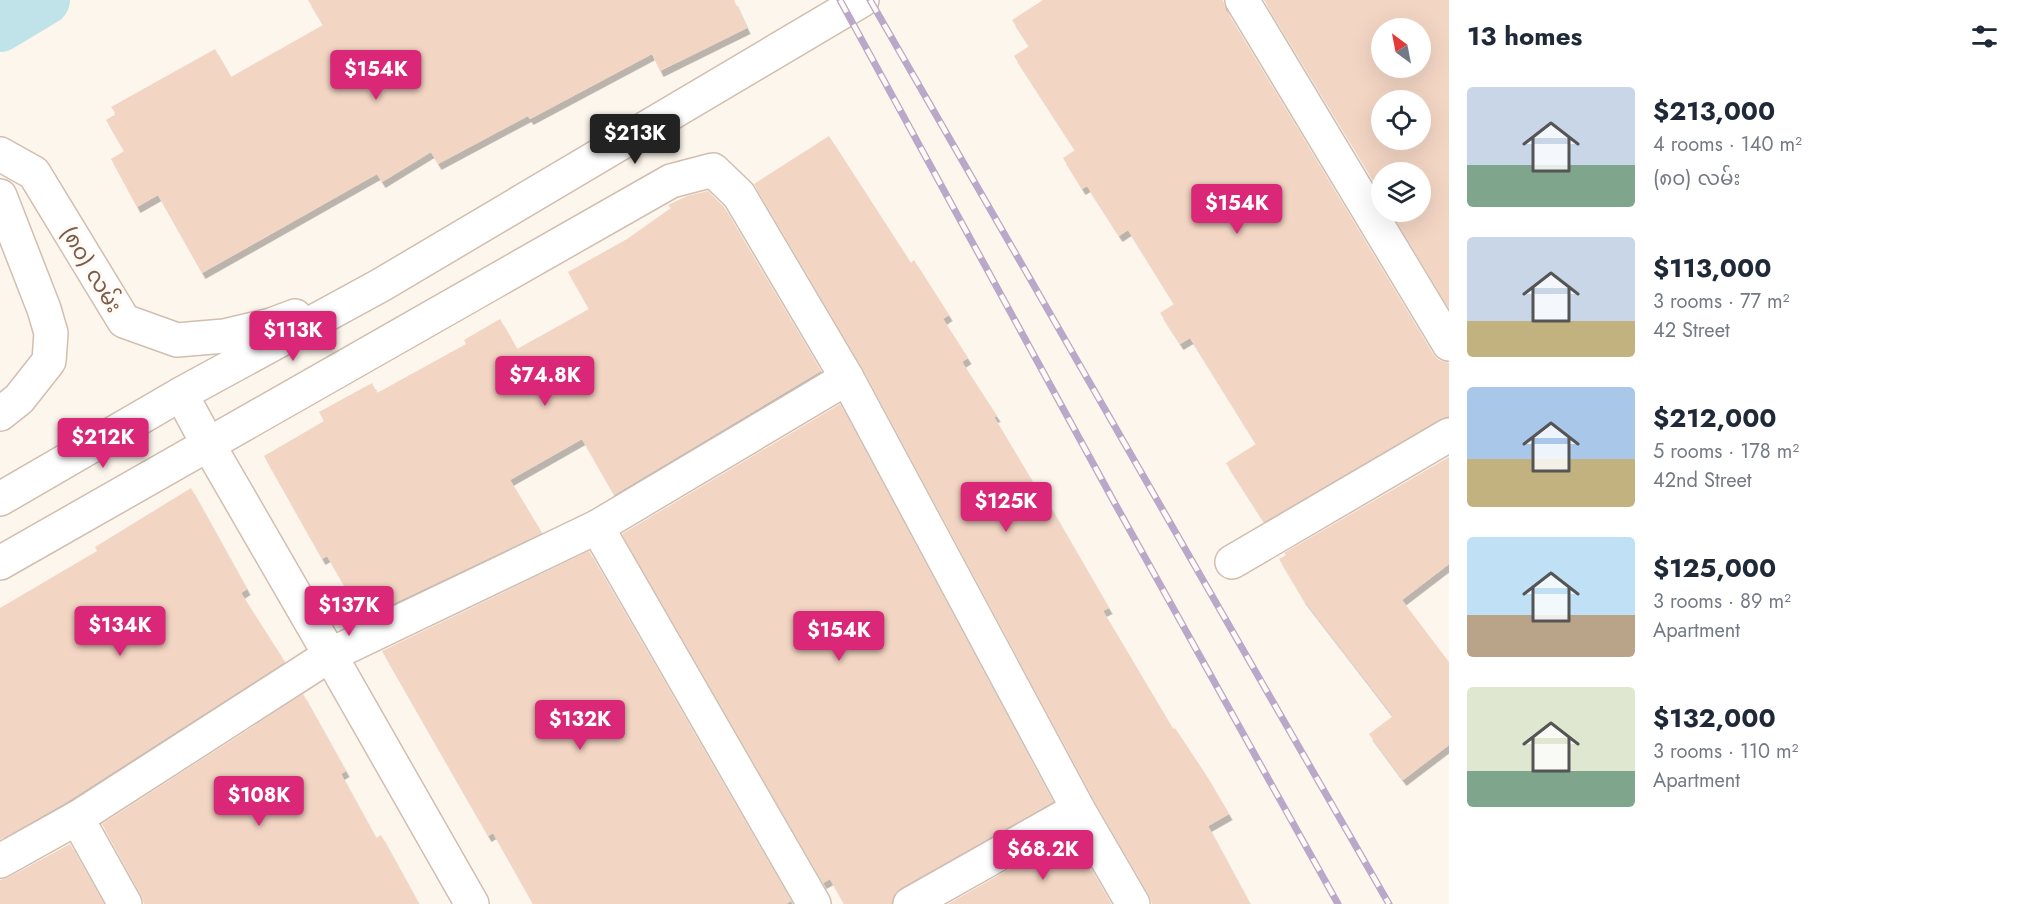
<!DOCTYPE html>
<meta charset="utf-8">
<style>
:root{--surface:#fff;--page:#f6f6f7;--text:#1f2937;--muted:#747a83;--accent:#db2777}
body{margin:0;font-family:Jost,"Noto Sans Myanmar",sans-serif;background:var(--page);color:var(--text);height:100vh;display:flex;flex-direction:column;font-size:22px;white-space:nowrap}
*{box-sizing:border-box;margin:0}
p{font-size:20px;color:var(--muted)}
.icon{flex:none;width:33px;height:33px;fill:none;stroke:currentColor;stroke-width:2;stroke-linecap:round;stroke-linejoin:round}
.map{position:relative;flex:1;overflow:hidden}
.side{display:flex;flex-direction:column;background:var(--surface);width:570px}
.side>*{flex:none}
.needle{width:39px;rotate:328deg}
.controls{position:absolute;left:1371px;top:18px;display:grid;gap:12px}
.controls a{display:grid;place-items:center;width:60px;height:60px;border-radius:50%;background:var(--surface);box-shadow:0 6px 24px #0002;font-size:30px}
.price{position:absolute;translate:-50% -51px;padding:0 14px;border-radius:6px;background:var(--accent);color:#fff;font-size:20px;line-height:39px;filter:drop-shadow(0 2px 3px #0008)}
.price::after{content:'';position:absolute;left:50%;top:36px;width:18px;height:14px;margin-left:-9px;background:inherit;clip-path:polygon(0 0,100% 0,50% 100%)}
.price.on{background:#222;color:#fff}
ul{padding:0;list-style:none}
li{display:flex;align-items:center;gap:18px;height:150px;padding:0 18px}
li span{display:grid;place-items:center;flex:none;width:168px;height:120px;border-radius:6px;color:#555}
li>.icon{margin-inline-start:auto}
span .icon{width:72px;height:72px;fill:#fffc;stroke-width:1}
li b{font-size:26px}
h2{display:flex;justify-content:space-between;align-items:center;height:72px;padding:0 18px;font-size:26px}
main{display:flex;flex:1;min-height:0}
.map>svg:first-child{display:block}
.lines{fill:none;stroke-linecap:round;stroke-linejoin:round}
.canal{stroke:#bfe3e8;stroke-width:50}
.building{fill:#f3d5c3;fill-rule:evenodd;filter:url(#shadow)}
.minor-casing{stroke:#d1beb0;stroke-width:36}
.minor{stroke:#fff;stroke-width:33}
.rail-casing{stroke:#b9a8c9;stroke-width:7}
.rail{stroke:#fffaf3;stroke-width:4.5;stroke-dasharray:14;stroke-linecap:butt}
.labels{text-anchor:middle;stroke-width:6;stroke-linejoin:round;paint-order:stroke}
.street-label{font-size:22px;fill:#7a5c4d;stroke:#fffaf3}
</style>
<main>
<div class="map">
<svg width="1449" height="904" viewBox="0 0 1449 904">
<defs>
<filter id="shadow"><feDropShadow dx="3.5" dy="6" stdDeviation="0" flood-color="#0004"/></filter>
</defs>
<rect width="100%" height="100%" fill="#fdf6ec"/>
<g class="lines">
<path class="canal" d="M0 27 45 0"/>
</g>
<g class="building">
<path d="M308 0H734L747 28 660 71 652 54 530 119 528 116 438 164 431 152 382 182 377 174 202 273 158 195 137 207 111 159 124 151 106 120 116 114 111 107 215 49 231 77 323 25Z"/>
<path d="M1043 0H1223L1226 10 1433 354 1439 360 1449 363V416L1440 419 1264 522 1226 463 1256 444 1190 338 1180 344 1160 313 1174 304 1128 230 1119 236 1087 186 1082 189 1063 158 1075 150 1014 56 1029 46 1012 20Z"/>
<path d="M1264 0H1449V308L1391 212H1420V172H1382V195ZM1382 28H1420V68H1382ZM1382 100H1420V140H1382Z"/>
<path d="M829 136 911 263 914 260 949 315 943 319 968 358 962 362 997 416 994 417 1034 484 1036 482 1109 608 1103 611 1173 729 1175 728 1206 775 1229 814 1208 826 1250 904H1152L1149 895 1094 800 863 369 754 184Z"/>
<path d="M708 191 724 207 821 371 614 495 582 439 510 480 542 533 363 618 327 556 322 559 264 456 324 421 319 412 372 383 377 393 466 344 464 340 500 319 517 349 589 309 568 272 627 239 671 208 668 205 687 196Z"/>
<path d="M840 404 1053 802 901 888 894 895 891 904H844L830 879 823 883 622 534Z"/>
<path d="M1449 457V564L1402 600 1449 662V745L1403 780 1369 734 1393 716 1303 599 1279 559 1286 555 1284 553Z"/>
<path d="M191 488 247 589 241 593 285 662 67 802 0 840V608L97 551 95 547Z"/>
<path d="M589 551 791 901 786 904H533L493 833 488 836 382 651Z"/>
<path d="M303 694 346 771 341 774 376 838 381 835 419 904H144L141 895 102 824Z"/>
<path d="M1071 834 1111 904H948Z"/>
<path d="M70 844 104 904H0V880L9 877Z"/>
</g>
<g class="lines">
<defs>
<g id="minor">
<path d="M1242 0 1449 344"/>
<path d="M0 154 34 173 124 321 177 340 224 336 271 325 295 316"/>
<path d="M0 196 44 309 51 333 49 361 19 399 0 414"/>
<path d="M181 394 208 444 330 655 472 904"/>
<path d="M0 499 181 394 381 285 862 0"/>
<path d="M597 527 814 904"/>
<path d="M1232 562 1449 435"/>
<path d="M0 563 671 181 713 170 739 195 847 378 1078 809 1133 904"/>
<path d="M77 818 125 904"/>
<path d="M0 861 77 818 330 655 597 527 847 378"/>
<path d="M910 904 1078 809"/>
</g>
</defs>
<use href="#minor" class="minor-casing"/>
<use href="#minor" class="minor"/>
<defs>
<g id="rail">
<path d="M840 0 1113 500 1338 904"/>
<path d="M870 0 1389 904"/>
</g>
</defs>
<use href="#rail" class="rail-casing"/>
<use href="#rail" class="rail"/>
</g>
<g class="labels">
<g class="street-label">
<text transform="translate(92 269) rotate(59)" y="8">(၈၀) လမ်း</text>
</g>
</g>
</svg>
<div class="controls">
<a><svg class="needle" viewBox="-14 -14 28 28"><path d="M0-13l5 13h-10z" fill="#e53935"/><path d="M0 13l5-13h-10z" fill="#747a83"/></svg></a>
<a><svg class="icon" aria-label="locate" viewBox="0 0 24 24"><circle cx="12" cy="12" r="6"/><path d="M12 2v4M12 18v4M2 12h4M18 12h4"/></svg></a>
<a><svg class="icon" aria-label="layers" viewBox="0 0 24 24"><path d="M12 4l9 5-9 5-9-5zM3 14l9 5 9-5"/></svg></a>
</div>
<b class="price" style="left:376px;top:101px">$154K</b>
<b class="price on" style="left:635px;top:165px">$213K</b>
<b class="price" style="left:1237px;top:235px">$154K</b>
<b class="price" style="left:293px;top:362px">$113K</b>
<b class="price" style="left:545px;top:407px">$74.8K</b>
<b class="price" style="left:103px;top:469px">$212K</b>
<b class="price" style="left:1006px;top:533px">$125K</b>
<b class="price" style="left:349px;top:637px">$137K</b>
<b class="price" style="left:120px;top:657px">$134K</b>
<b class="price" style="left:839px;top:662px">$154K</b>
<b class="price" style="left:580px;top:751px">$132K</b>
<b class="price" style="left:259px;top:827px">$108K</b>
<b class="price" style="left:1043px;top:881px">$68.2K</b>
</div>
<section class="side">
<h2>13 homes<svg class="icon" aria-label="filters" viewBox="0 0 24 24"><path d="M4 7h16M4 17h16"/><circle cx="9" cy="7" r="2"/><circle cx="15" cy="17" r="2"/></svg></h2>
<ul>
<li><span style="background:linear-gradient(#c9d6e8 65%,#7fa58c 0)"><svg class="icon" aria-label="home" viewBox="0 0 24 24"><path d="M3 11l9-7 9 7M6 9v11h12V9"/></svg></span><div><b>$213,000</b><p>4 rooms · 140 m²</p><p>(၈၀) လမ်း</p></div></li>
<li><span style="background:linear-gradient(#c9d6e8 70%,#c2b280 0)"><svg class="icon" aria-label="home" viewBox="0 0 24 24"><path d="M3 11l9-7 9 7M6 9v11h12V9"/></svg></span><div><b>$113,000</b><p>3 rooms · 77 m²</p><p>42 Street</p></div></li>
<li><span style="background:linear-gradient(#a9c7e8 60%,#c2b280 0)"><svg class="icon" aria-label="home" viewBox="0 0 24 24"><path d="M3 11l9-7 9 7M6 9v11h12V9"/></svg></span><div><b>$212,000</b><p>5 rooms · 178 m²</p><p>42nd Street</p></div></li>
<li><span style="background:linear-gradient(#bfe0f5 65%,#b9a48a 0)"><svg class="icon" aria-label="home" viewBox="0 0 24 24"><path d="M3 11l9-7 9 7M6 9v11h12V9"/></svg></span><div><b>$125,000</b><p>3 rooms · 89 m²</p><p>Apartment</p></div></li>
<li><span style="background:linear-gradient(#dfe7d0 70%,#7fa58c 0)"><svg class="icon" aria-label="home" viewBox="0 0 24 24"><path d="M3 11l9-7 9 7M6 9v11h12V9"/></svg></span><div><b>$132,000</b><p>3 rooms · 110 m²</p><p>Apartment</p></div></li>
</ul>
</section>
</main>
